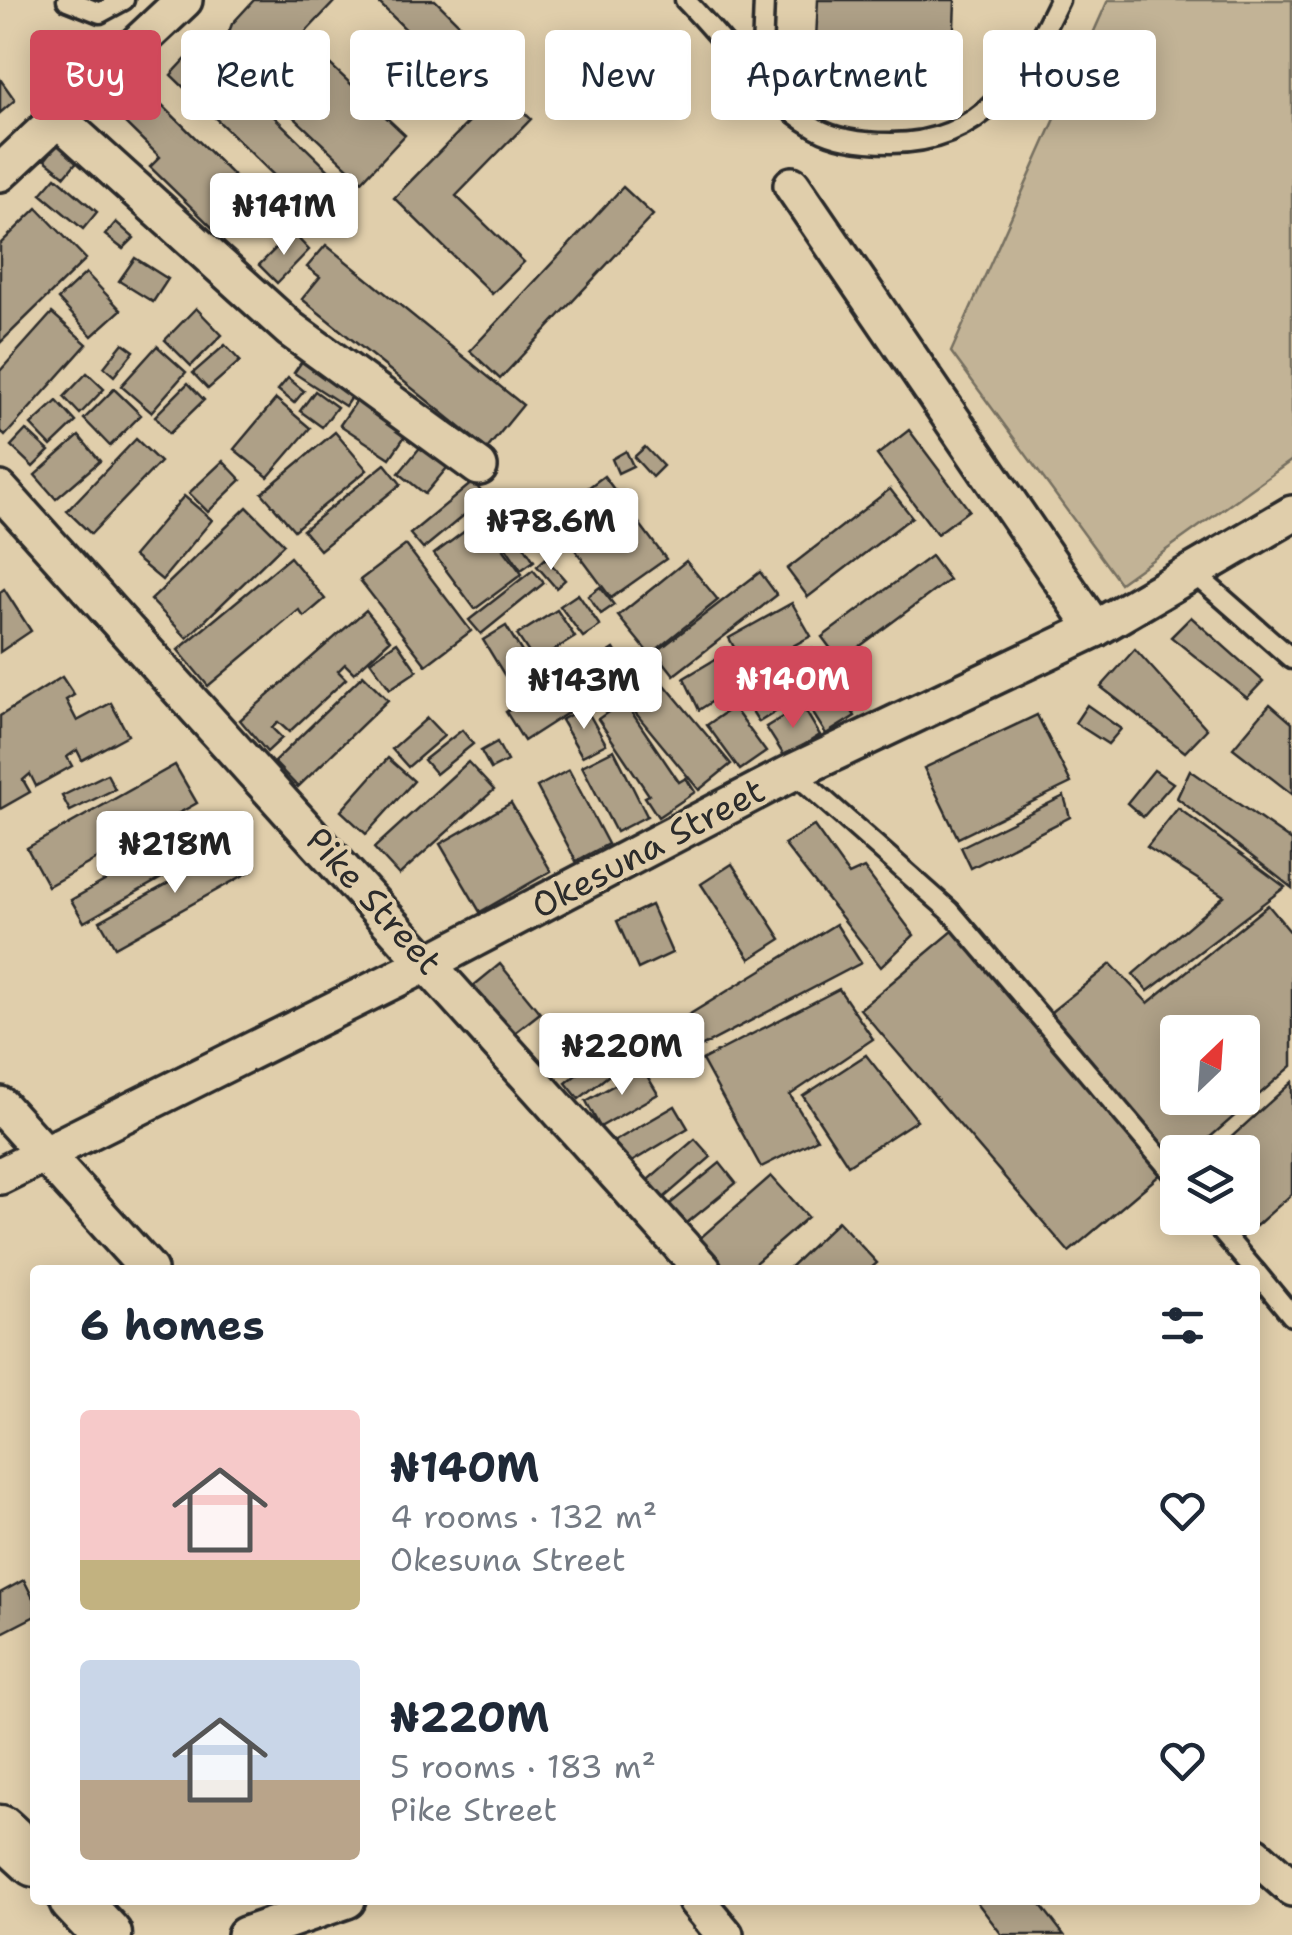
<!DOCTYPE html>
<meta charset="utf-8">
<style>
:root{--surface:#fff;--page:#f2f2f3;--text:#1f2937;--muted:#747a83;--accent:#d1495b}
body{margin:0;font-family:"Shantell Sans",sans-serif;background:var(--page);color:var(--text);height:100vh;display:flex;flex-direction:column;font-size:38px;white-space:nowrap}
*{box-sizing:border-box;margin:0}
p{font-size:32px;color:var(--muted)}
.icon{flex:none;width:55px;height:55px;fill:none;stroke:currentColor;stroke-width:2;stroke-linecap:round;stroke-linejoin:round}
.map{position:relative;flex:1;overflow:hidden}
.sheet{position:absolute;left:30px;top:1265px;width:1230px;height:640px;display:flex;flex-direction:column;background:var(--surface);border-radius:10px;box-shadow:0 5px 25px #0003}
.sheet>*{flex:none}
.top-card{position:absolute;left:30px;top:30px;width:1232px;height:90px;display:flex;gap:20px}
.needle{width:65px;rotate:25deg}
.controls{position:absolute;left:1160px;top:1015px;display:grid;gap:20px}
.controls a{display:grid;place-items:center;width:100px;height:100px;border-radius:10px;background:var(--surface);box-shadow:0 5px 25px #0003;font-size:50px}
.price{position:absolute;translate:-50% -85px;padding:0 22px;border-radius:10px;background:#fff;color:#222;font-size:32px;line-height:65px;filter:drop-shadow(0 2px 5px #0008)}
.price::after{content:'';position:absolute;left:50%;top:60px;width:30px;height:22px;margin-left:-15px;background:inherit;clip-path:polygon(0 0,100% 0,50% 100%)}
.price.active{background:var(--accent);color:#fff}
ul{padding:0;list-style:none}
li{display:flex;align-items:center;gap:30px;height:250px;padding:0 50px}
li span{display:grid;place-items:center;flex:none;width:280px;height:200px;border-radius:10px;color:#555}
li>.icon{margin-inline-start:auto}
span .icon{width:120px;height:120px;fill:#fffc;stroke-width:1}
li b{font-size:42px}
h2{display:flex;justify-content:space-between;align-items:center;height:120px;padding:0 50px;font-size:42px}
.tag{padding:0 35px;border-radius:10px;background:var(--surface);box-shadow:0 5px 25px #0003;font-size:35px;line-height:90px}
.tag.active{background:var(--accent);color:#fff}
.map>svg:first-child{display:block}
.green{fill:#c2b396;stroke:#766f60;stroke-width:2.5}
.building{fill:#aea087;stroke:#2b2b2b;stroke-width:2.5;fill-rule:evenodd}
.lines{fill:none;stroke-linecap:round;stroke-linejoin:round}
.service-casing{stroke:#2b2b2b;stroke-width:25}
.minor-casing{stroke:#2b2b2b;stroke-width:42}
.secondary-casing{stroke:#2b2b2b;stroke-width:55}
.service{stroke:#e0ceab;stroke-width:18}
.minor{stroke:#e0ceab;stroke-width:35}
.secondary{stroke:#e0ceab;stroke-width:48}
.labels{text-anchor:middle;stroke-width:8;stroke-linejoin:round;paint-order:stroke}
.street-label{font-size:35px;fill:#2b2b2b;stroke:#e0ceab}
</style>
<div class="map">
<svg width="1292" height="1935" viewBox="0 0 1292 1935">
<rect width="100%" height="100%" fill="#e0ceab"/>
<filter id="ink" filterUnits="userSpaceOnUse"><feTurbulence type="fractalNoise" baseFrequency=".01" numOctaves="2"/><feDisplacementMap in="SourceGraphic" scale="20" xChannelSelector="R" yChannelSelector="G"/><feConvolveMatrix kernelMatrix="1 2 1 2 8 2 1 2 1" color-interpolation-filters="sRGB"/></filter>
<g filter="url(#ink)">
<path class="green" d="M1108 0H1292V460L1120 583 951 352Z"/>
<g class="building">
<path d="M254 0H336L301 37 405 135 362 181 222 50 232 24Z"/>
<path d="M376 0H435L498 63 469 92Z"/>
<path d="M818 0H955L951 107 813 100Z"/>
<path d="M200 44 355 196 326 226 171 75Z"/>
<path d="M0 79 15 100 0 113Z"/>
<path d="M147 90 239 181 225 195 247 216 224 239 150 167 160 157 120 118Z"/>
<path d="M500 90 531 119 456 196 524 262 492 294 394 198Z"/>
<path d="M59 142 79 159 65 176 45 160Z"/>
<path d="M56 177 97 212 83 229 41 194Z"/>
<path d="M623 187 653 215 500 379 470 351Z"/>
<path d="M37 208 86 259 0 343V244Z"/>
<path d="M116 222 134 238 123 249 105 235Z"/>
<path d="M292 232 309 250 277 283 259 265Z"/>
<path d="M326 245 523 405 487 449 302 299 320 277 307 267Z"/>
<path d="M135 258 168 279 153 302 119 281Z"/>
<path d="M86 273 121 310 92 336 58 299Z"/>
<path d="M196 308 222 335 191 366 165 340Z"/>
<path d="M52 313 87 344 5 436 0 431V371Z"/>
<path d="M123 343 134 351 114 376 104 367Z"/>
<path d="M225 345 240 361 208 389 193 373Z"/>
<path d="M157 346 186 372 151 412 121 386Z"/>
<path d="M307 354 358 387 345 406 294 373Z"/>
<path d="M87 373 104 389 80 414 64 397Z"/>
<path d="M288 378 304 391 294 403 278 390Z"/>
<path d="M188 383 204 400 169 434 155 416Z"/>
<path d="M114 389 141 415 110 446 84 419Z"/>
<path d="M364 390 414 423 390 458 340 425Z"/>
<path d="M315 391 337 407 322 427 300 411Z"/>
<path d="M276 399 310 428 268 477 234 449Z"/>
<path d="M57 401 76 422 51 446 31 425Z"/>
<path d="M26 430 49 451 33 467 11 446Z"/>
<path d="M909 430 969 510 937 534 877 455Z"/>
<path d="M335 432 367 470 294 530 262 493Z"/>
<path d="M432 433 458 455 425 494 399 473Z"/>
<path d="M79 436 100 461 56 499 35 475Z"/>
<path d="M136 439 160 462 91 534 67 511Z"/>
<path d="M645 447 663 466 652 477 634 457Z"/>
<path d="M626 451 633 466 618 473 612 459Z"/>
<path d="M223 461 241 480 208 512 189 493Z"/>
<path d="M385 464 401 484 320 550 303 530Z"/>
<path d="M604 476 666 559 611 598 550 516Z"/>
<path d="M473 482 486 497 423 549 410 534Z"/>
<path d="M890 489 912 517 808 597 787 569Z"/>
<path d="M184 496 212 520 162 580 133 556Z"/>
<path d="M247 507 284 544 187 638 151 600Z"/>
<path d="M481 519 522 574 475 609 434 554Z"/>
<path d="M515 532 534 561 521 570 501 540Z"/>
<path d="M406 545 471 631 426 665 360 580Z"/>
<path d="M931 556 949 580 840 661 822 637Z"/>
<path d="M290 557 325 599 304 617 299 610 208 686 178 650Z"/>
<path d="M546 558 565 580 556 588 537 566Z"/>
<path d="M686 561 718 600 650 655 618 616Z"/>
<path d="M533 570 544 583 481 634 469 620Z"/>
<path d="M760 572 777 595 674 675 656 652Z"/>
<path d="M600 587 614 605 601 614 588 596Z"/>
<path d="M4 589 31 631 0 652V592Z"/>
<path d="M578 594 600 626 583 637 560 606Z"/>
<path d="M792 603 811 636 747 671 729 638Z"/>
<path d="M366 610 390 640 354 673 345 664 338 671 346 679 289 732 278 722 272 728 282 738 267 752 240 720Z"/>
<path d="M557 610 575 637 535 662 517 635Z"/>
<path d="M1191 617 1263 681 1247 698 1171 637Z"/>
<path d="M506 626 528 662 505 676 483 640Z"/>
<path d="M397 642 417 671 390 689 370 661Z"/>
<path d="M614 649 627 670 603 686 589 665Z"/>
<path d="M813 649 855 716 826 734 784 667Z"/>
<path d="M1135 649 1207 729 1185 752 1101 687Z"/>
<path d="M726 653 744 681 699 710 684 678Z"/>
<path d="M579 666 597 694 524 741 506 712Z"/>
<path d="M780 670 798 698 759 722 741 694Z"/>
<path d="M363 675 388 700 298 787 274 762Z"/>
<path d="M62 677 74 695 66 700 77 721 111 703 128 735 82 760 77 750 67 757 72 766 36 786 30 774 23 780 30 792 0 809V716Z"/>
<path d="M660 679 731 764 699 790 629 705Z"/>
<path d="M624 701 679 782 686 778 695 792 658 817 645 797 649 795 598 719Z"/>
<path d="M1270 704 1292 723V794L1233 748Z"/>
<path d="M802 705 820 735 785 757 766 727Z"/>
<path d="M1087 705 1121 729 1108 744 1075 723Z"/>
<path d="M585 707 606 744 582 756 561 720Z"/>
<path d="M733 707 766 752 740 770 707 725Z"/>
<path d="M1037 715 1071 783 958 838 924 768Z"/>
<path d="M427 718 444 736 408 767 392 749Z"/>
<path d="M462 730 473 744 436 774 424 760Z"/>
<path d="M497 742 507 761 491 769 481 751Z"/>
<path d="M614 750 647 816 616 832 582 766Z"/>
<path d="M388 758 414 781 366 834 341 811Z"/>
<path d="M468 762 494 790 399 875 374 848Z"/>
<path d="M175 765 197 803 48 886 27 848Z"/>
<path d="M569 770 608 844 576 861 537 787Z"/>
<path d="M1154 770 1173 783 1143 817 1127 803Z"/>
<path d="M1190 770 1292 841V888L1177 798Z"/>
<path d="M107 774 115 789 70 811 62 796Z"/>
<path d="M1064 796 1070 817 971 868 961 847Z"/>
<path d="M511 803 551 871 480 912 440 844Z"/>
<path d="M1178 808 1285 887 1148 991 1133 974 1224 896 1147 847Z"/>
<path d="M211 821 223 843 84 922 71 900Z"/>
<path d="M814 826 849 875 864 868 914 935 881 967 784 844Z"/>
<path d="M236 846 251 871 115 947 100 921Z"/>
<path d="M732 864 781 939 750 959 701 884Z"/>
<path d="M651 905 672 953 638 969 617 921Z"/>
<path d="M1268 905 1292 934V1066L1193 1152H1178V1164L1046 1016 1111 964 1148 1003ZM1178 1032H1242V1098H1178Z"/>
<path d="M836 924 861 963 691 1052 674 1024Z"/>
<path d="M954 930 1162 1173 1069 1252 860 1009Z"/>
<path d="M500 964 540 1013 512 1035 472 987Z"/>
<path d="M839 989 873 1039 790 1095 817 1139 761 1167 702 1060Z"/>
<path d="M620 1040 633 1056 579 1099 566 1083Z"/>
<path d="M866 1055 917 1120 848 1165 803 1096Z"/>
<path d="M643 1069 658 1094 600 1127 586 1101Z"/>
<path d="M1292 1082V1194L1256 1226 1242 1211V1152H1215Z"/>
<path d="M675 1106 688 1128 623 1167 610 1144Z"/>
<path d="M695 1139 711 1157 659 1202 643 1184Z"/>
<path d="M720 1163 736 1183 682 1227 665 1208Z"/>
<path d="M771 1176 808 1217 747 1270H727L699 1239Z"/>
<path d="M838 1221 877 1263 869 1270H787Z"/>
<path d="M24 1580 35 1602V1616L0 1634V1593Z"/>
<path d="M1037 1900 1064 1935H1002L976 1901Z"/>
</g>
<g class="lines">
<defs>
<g id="service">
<path d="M67 0 100 13 124 0"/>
<path d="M685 0C726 42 765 99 816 128 837 140 867 143 891 143 986 143 1022 76 1059 0"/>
<path d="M761 80 764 0"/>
<path d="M1194 573 1292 659"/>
<path d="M793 772 950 911 1178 1179"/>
<path d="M1210 1218 1254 1270"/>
<path d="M1255 1271 1292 1316"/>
</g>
<g id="minor">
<path d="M57 118 290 329 479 467"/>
<path d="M0 173 184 0"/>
<path d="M792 185 1095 629"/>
<path d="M0 490 703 1270"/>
<path d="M0 1105 149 1270"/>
<path d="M0 1176 430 962 793 772 1095 629 1292 514"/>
<path d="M1255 1855 1292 1888"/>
<path d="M696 1900 725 1935"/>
<path d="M245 1935 347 1900"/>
</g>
<g id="secondary">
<path d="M0 1830 35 1862"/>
<path d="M74 1900 107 1935"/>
</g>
</defs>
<use href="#service" class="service-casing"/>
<use href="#minor" class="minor-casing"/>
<use href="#secondary" class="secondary-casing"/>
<use href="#service" class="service"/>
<use href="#minor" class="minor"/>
<use href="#secondary" class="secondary"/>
</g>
</g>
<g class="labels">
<g class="street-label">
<text transform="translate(648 848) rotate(-28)" y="12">Okesuna Street</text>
<text transform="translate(374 901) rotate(48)" y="12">Pike Street</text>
</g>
</g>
</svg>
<div class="controls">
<a><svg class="needle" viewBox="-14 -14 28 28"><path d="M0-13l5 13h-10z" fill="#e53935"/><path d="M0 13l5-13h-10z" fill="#747a83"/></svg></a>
<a><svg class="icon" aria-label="layers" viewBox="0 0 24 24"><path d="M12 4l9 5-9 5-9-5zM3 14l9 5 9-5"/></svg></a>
</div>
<b class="price" style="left:284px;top:258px">₦141M</b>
<b class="price" style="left:551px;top:573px">₦78.6M</b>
<b class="price active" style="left:793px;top:731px">₦140M</b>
<b class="price" style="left:584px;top:732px">₦143M</b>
<b class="price" style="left:175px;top:896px">₦218M</b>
<b class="price" style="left:622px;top:1098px">₦220M</b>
<div class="top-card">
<a class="tag active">Buy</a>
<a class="tag">Rent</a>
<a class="tag">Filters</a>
<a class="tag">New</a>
<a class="tag">Apartment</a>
<a class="tag">House</a>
</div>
<section class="sheet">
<h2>6 homes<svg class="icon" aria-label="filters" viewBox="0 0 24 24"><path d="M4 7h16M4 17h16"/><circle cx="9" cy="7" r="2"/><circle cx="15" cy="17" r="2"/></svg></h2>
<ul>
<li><span style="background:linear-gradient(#f6c9c9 75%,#c2b280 0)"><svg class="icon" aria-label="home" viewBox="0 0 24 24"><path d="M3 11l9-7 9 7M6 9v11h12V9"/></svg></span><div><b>₦140M</b><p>4 rooms · 132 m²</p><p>Okesuna Street</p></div><svg class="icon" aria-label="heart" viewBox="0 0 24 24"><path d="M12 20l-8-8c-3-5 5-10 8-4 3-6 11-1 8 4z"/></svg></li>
<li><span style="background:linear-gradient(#c9d6e8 60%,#b9a48a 0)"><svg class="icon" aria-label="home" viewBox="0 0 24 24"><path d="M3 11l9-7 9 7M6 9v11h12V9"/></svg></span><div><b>₦220M</b><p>5 rooms · 183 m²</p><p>Pike Street</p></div><svg class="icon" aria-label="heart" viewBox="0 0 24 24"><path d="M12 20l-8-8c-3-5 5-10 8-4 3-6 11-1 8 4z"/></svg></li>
</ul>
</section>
</div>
